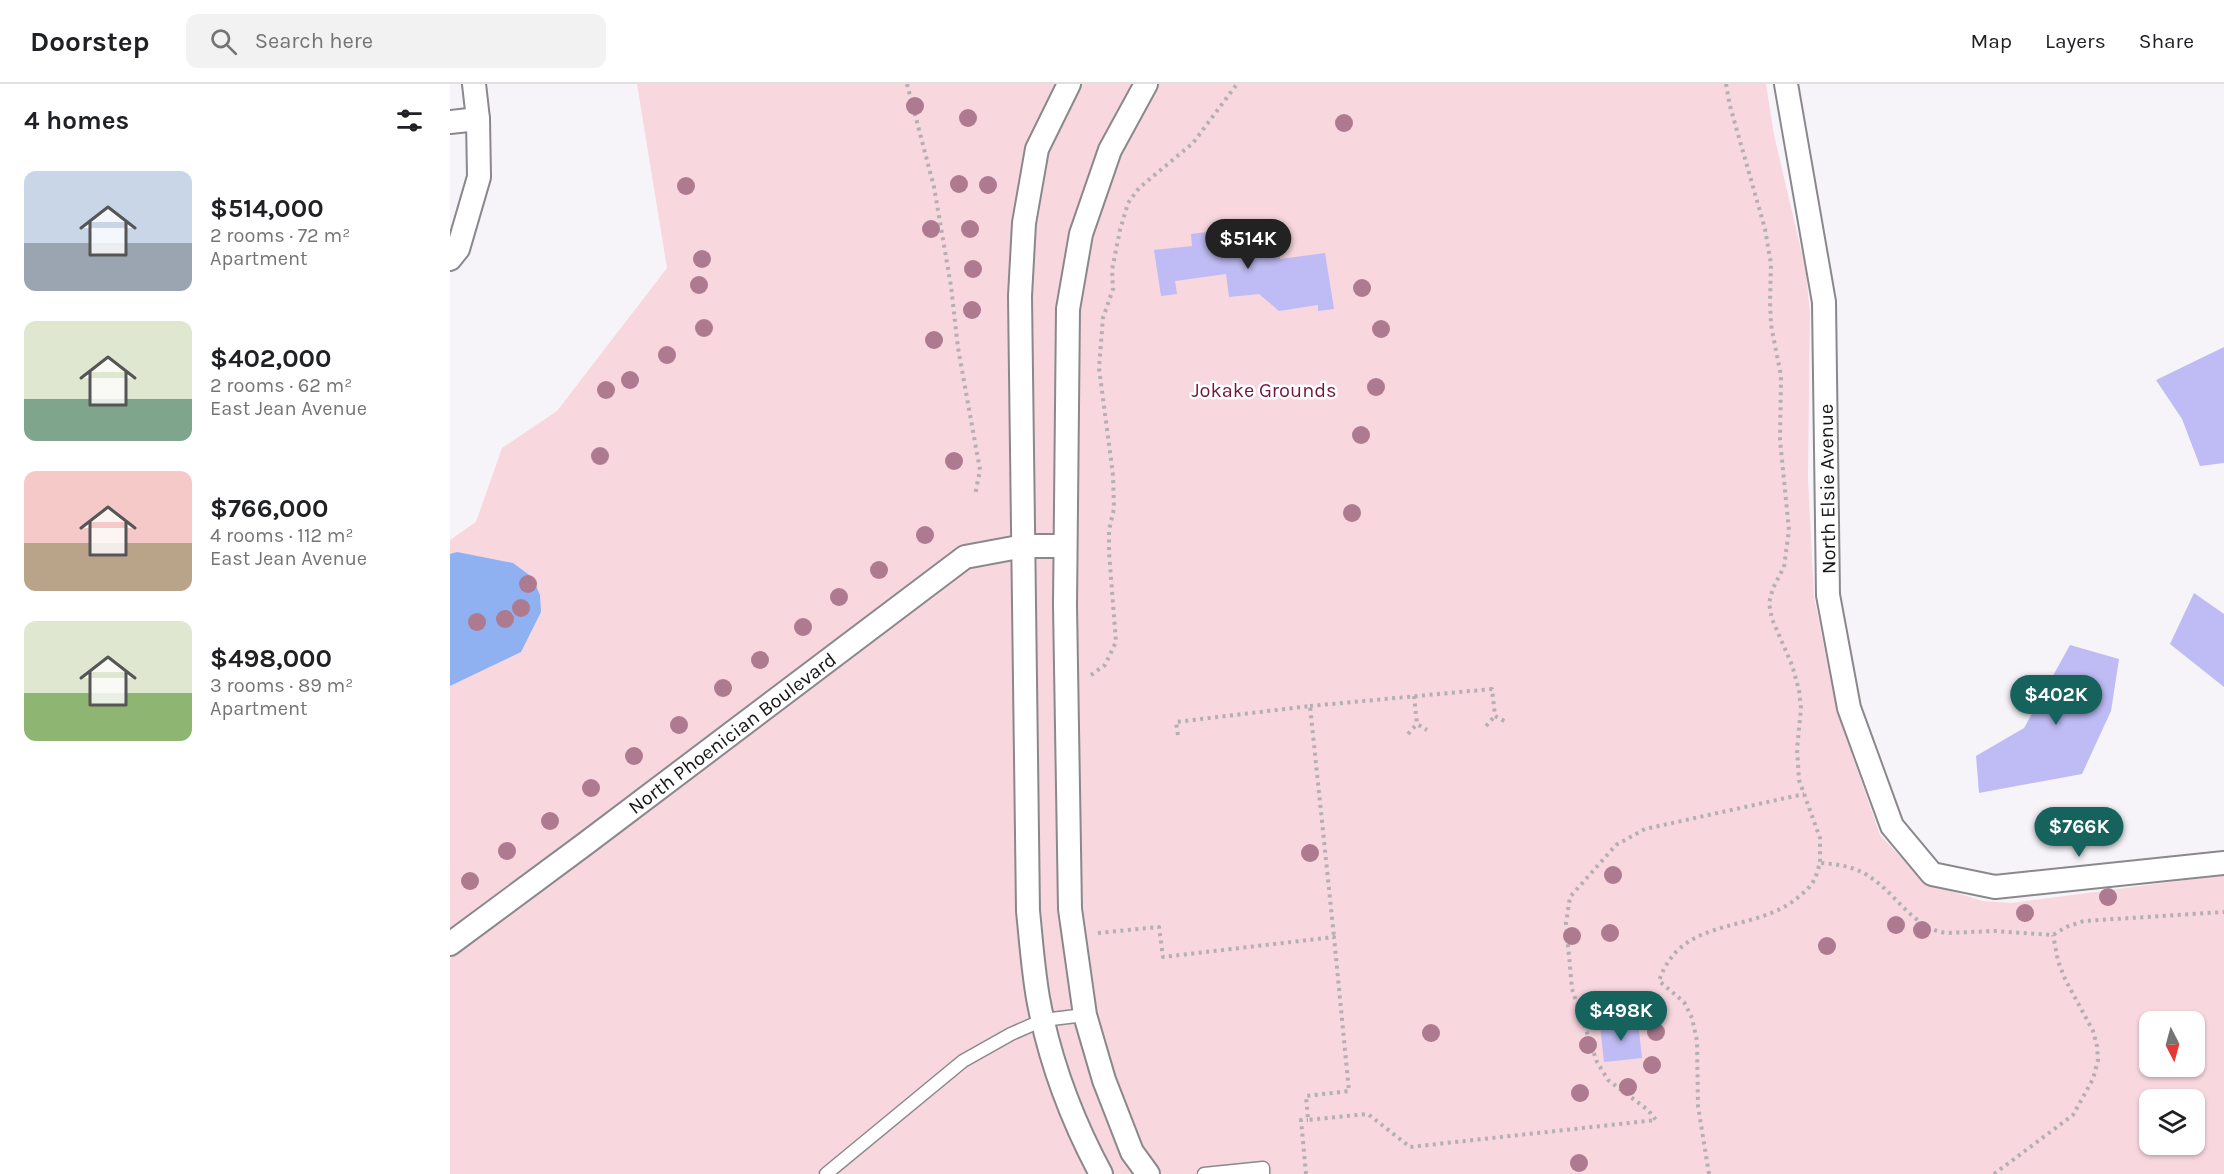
<!DOCTYPE html>
<meta charset="utf-8">
<style>
:root{--surface:#fff;--page:#f2f2f2;--text:#202124;--muted:#757577;--line:#e0e0e0;--accent:#16635d}
body{margin:0;font-family:Karla,sans-serif;background:var(--page);color:var(--text);height:100vh;display:flex;flex-direction:column;font-size:22px;white-space:nowrap}
*{box-sizing:border-box;margin:0}
p{font-size:20px;color:var(--muted)}
.icon{flex:none;width:33px;height:33px;fill:none;stroke:currentColor;stroke-width:2;stroke-linecap:round;stroke-linejoin:round}
.map{position:relative;flex:1;overflow:hidden}
.panel{display:flex;flex-direction:column;background:var(--surface);width:450px}
.panel>*{flex:none}
.needle{width:39px;rotate:174deg}
.controls{position:absolute;left:1689px;top:927px;display:grid;gap:12px}
.controls a{display:grid;place-items:center;width:66px;height:66px;border-radius:12px;background:var(--surface);box-shadow:0 2px 4px #0004;font-size:30px}
.price{position:absolute;translate:-50% -51px;padding:0 14px;border-radius:21px;background:var(--accent);color:#fff;font-size:20px;line-height:39px;filter:drop-shadow(0 2px 3px #0008)}
.price::after{content:'';position:absolute;left:50%;top:36px;width:18px;height:14px;margin-left:-9px;background:inherit;clip-path:polygon(0 0,100% 0,50% 100%)}
.price.current{background:#222;color:#fff}
ul{padding:0;list-style:none}
li{display:flex;align-items:center;gap:18px;height:150px;padding:0 24px}
li span{display:grid;place-items:center;flex:none;width:168px;height:120px;border-radius:12px;color:#555}
li>.icon{margin-inline-start:auto}
span .icon{width:72px;height:72px;fill:#fffc;stroke-width:1}
li b{font-size:26px}
h2{display:flex;justify-content:space-between;align-items:center;height:72px;padding:0 24px;font-size:26px}
header{display:flex;align-items:center;gap:36px;box-sizing:border-box;height:84px;padding:0 30px;background:var(--surface);border-bottom:2px solid var(--line)}
header strong{font-size:28px}
nav{display:flex;gap:33px;margin-inline-start:auto;font-size:21px}
.search{width:420px;height:54px;background:var(--page);display:flex;align-items:center;gap:15px;box-sizing:border-box;padding:0 21px;border-radius:12px;color:var(--muted);font-size:22px}
main{display:flex;flex:1;min-height:0}
.map>svg:first-child{display:block}
.green{fill:#f8d7df;fill-rule:evenodd}
.water{fill:#8fb1f1}
.building{fill:#bfbbf4}
.lines{fill:none;stroke-linecap:round;stroke-linejoin:round}
.service-casing{stroke:#8a888c;stroke-width:15}
.minor-casing{stroke:#8a888c;stroke-width:26}
.path{stroke:#b3b0b4;stroke-width:4;stroke-dasharray:3 4.5;stroke-linecap:butt}
.service{stroke:#fff;stroke-width:12}
.minor{stroke:#fff;stroke-width:22}
.tree{fill:#ae7a90}
.labels{text-anchor:middle;stroke-width:5;stroke-linejoin:round;paint-order:stroke}
.park-label{font-size:20px;fill:#73163a;stroke:#fff}
.street-label{font-size:20px;fill:#181718;stroke:#fff}
</style>
<header>
<strong>Doorstep</strong>
<div class="search"><svg class="icon" aria-label="search" viewBox="0 0 24 24"><circle cx="10" cy="10" r="6"/><path d="M15 15l6 6"/></svg>Search here</div>
<nav><a>Map</a><a>Layers</a><a>Share</a></nav>
</header>
<main>
<section class="panel">
<h2>4 homes<svg class="icon" aria-label="filters" viewBox="0 0 24 24"><path d="M4 7h16M4 17h16"/><circle cx="9" cy="7" r="2"/><circle cx="15" cy="17" r="2"/></svg></h2>
<ul>
<li><span style="background:linear-gradient(#c9d6e8 60%,#9aa5b1 0)"><svg class="icon" aria-label="home" viewBox="0 0 24 24"><path d="M3 11l9-7 9 7M6 9v11h12V9"/></svg></span><div><b>$514,000</b><p>2 rooms · 72 m²</p><p>Apartment</p></div></li>
<li><span style="background:linear-gradient(#dfe7d0 65%,#7fa58c 0)"><svg class="icon" aria-label="home" viewBox="0 0 24 24"><path d="M3 11l9-7 9 7M6 9v11h12V9"/></svg></span><div><b>$402,000</b><p>2 rooms · 62 m²</p><p>East Jean Avenue</p></div></li>
<li><span style="background:linear-gradient(#f6c9c9 60%,#b9a48a 0)"><svg class="icon" aria-label="home" viewBox="0 0 24 24"><path d="M3 11l9-7 9 7M6 9v11h12V9"/></svg></span><div><b>$766,000</b><p>4 rooms · 112 m²</p><p>East Jean Avenue</p></div></li>
<li><span style="background:linear-gradient(#dfe7d0 60%,#8fb573 0)"><svg class="icon" aria-label="home" viewBox="0 0 24 24"><path d="M3 11l9-7 9 7M6 9v11h12V9"/></svg></span><div><b>$498,000</b><p>3 rooms · 89 m²</p><p>Apartment</p></div></li>
</ul>
</section>
<div class="map">
<svg width="1774" height="1090" viewBox="0 0 1774 1090">
<rect width="100%" height="100%" fill="#f7f4f9"/>
<path class="green" d="M187 0H1316L1324 51 1356 187 1360 230 1358 393 1364 513 1387 627 1430 751 1475 799 1533 817 1562 819 1774 791V1090H0V456L26 438 52 364 107 327 217 184ZM1700 938H1744V982H1700ZM1700 1016H1744V1060H1700Z"/>
<path class="water" d="M7 468 63 479 82 493 90 511 91 528 71 568 0 602V470Z"/>
<g class="building">
<path d="M798 143 801 163 828 159 830 175 875 169 884 225 868 227V221L829 227 809 210 779 213 776 190 725 197 727 210 711 212 704 166 742 162 741 150Z"/>
<path d="M1774 263V379L1750 382 1732 335 1706 296Z"/>
<path d="M1744 509 1774 530V603L1720 560Z"/>
<path d="M1620 561 1669 575 1661 627 1632 690 1529 709 1526 672 1574 644Z"/>
<path d="M1188 938 1192 974 1154 978 1150 941Z"/>
</g>
<g class="lines">
<defs>
<g id="service">
<path d="M376 1090 513 977 561 950 593 936 635 931"/>
<path d="M754 1090 813 1084V1090"/>
</g>
<g id="minor">
<path d="M619 0 587 65 574 139 570 212 578 827C581 856 583 885 588 914 599 974 622 1036 651 1090"/>
<path d="M696 0 660 66 631 150 618 225 615 521 620 825 635 931 654 996 682 1068 698 1090"/>
<path d="M1336 0 1374 218 1378 511 1399 624 1442 742 1482 790 1545 803 1774 779"/>
<path d="M0 38 28 35"/>
<path d="M0 175 8 165 29 93 28 35 24 0"/>
<path d="M0 860 135 760 515 473 574 462H615"/>
</g>
</defs>
<use href="#service" class="service-casing"/>
<use href="#minor" class="minor-casing"/>
<g class="path">
<path d="M457 0 484 103 501 202 508 264 530 386 525 411"/>
<path d="M1276 0 1280 22 1315 145 1321 180 1320 217 1321 241 1331 292 1330 356 1339 446 1334 483 1323 504 1319 519 1322 535 1342 581 1349 606 1351 624 1347 665 1349 696 1370 754V779"/>
<path d="M641 591 655 581 666 558 659 468V446L664 425 663 391 649 284 653 234 663 205 662 186 670 146 678 119 689 104 743 59 787 0"/>
<path d="M964 612 967 640 977 646"/>
<path d="M860 622 1042 605 1045 632 1056 638"/>
<path d="M1036 642 1045 632"/>
<path d="M958 650 967 640"/>
<path d="M728 651 726 638 860 622 884 853"/>
<path d="M648 849 709 843 713 873 884 853 899 1007 856 1012 858 1036 918 1030 960 1063 1206 1036 1198 1026 1158 996 1147 978 1122 905 1116 839 1120 813 1166 761 1195 745 1354 710"/>
<path d="M856 1090 851 1036H858"/>
<path d="M1259 1090 1248 1022 1247 957 1242 934 1234 918 1209 897C1231 832 1299 850 1345 816 1352 810 1360 804 1364 796 1367 791 1368 784 1370 779 1389 780 1407 783 1423 795 1447 812 1464 844 1496 849L1545 847 1603 851 1616 843 1634 837 1774 828"/>
<path d="M1544 1090 1623 1031 1643 995 1648 976 1647 962 1643 947 1615 895 1608 877 1603 851"/>
</g>
<use href="#service" class="service"/>
<use href="#minor" class="minor"/>
</g>
<g class="tree">
<circle cx="465" cy="22" r="9"/>
<circle cx="518" cy="34" r="9"/>
<circle cx="894" cy="39" r="9"/>
<circle cx="509" cy="100" r="9"/>
<circle cx="538" cy="101" r="9"/>
<circle cx="236" cy="102" r="9"/>
<circle cx="481" cy="145" r="9"/>
<circle cx="520" cy="145" r="9"/>
<circle cx="252" cy="175" r="9"/>
<circle cx="523" cy="185" r="9"/>
<circle cx="249" cy="201" r="9"/>
<circle cx="912" cy="204" r="9"/>
<circle cx="522" cy="226" r="9"/>
<circle cx="254" cy="244" r="9"/>
<circle cx="931" cy="245" r="9"/>
<circle cx="484" cy="256" r="9"/>
<circle cx="217" cy="271" r="9"/>
<circle cx="180" cy="296" r="9"/>
<circle cx="926" cy="303" r="9"/>
<circle cx="156" cy="306" r="9"/>
<circle cx="911" cy="351" r="9"/>
<circle cx="150" cy="372" r="9"/>
<circle cx="504" cy="377" r="9"/>
<circle cx="902" cy="429" r="9"/>
<circle cx="475" cy="451" r="9"/>
<circle cx="429" cy="486" r="9"/>
<circle cx="78" cy="500" r="9"/>
<circle cx="389" cy="513" r="9"/>
<circle cx="71" cy="524" r="9"/>
<circle cx="55" cy="535" r="9"/>
<circle cx="27" cy="538" r="9"/>
<circle cx="353" cy="543" r="9"/>
<circle cx="310" cy="576" r="9"/>
<circle cx="273" cy="604" r="9"/>
<circle cx="229" cy="641" r="9"/>
<circle cx="184" cy="672" r="9"/>
<circle cx="141" cy="704" r="9"/>
<circle cx="100" cy="737" r="9"/>
<circle cx="57" cy="767" r="9"/>
<circle cx="860" cy="769" r="9"/>
<circle cx="1163" cy="791" r="9"/>
<circle cx="20" cy="797" r="9"/>
<circle cx="1658" cy="813" r="9"/>
<circle cx="1575" cy="829" r="9"/>
<circle cx="1446" cy="841" r="9"/>
<circle cx="1472" cy="846" r="9"/>
<circle cx="1160" cy="849" r="9"/>
<circle cx="1122" cy="852" r="9"/>
<circle cx="1377" cy="862" r="9"/>
<circle cx="1206" cy="948" r="9"/>
<circle cx="981" cy="949" r="9"/>
<circle cx="1138" cy="961" r="9"/>
<circle cx="1202" cy="981" r="9"/>
<circle cx="1178" cy="1003" r="9"/>
<circle cx="1130" cy="1009" r="9"/>
<circle cx="1129" cy="1079" r="9"/>
</g>
<g class="labels">
<g class="park-label">
<text x="814" y="313">Jokake Grounds</text>
</g>
<g class="street-label">
<text transform="translate(1377 405) rotate(-91)" y="7">North Elsie Avenue</text>
<text transform="translate(282 649) rotate(-37)" y="7">North Phoenician Boulevard</text>
</g>
</g>
</svg>
<div class="controls">
<a><svg class="needle" viewBox="-14 -14 28 28"><path d="M0-13l5 13h-10z" fill="#e53935"/><path d="M0 13l5-13h-10z" fill="#757577"/></svg></a>
<a><svg class="icon" aria-label="layers" viewBox="0 0 24 24"><path d="M12 4l9 5-9 5-9-5zM3 14l9 5 9-5"/></svg></a>
</div>
<b class="price current" style="left:798px;top:186px">$514K</b>
<b class="price" style="left:1606px;top:642px">$402K</b>
<b class="price" style="left:1629px;top:774px">$766K</b>
<b class="price" style="left:1171px;top:958px">$498K</b>
</div>
</main>
